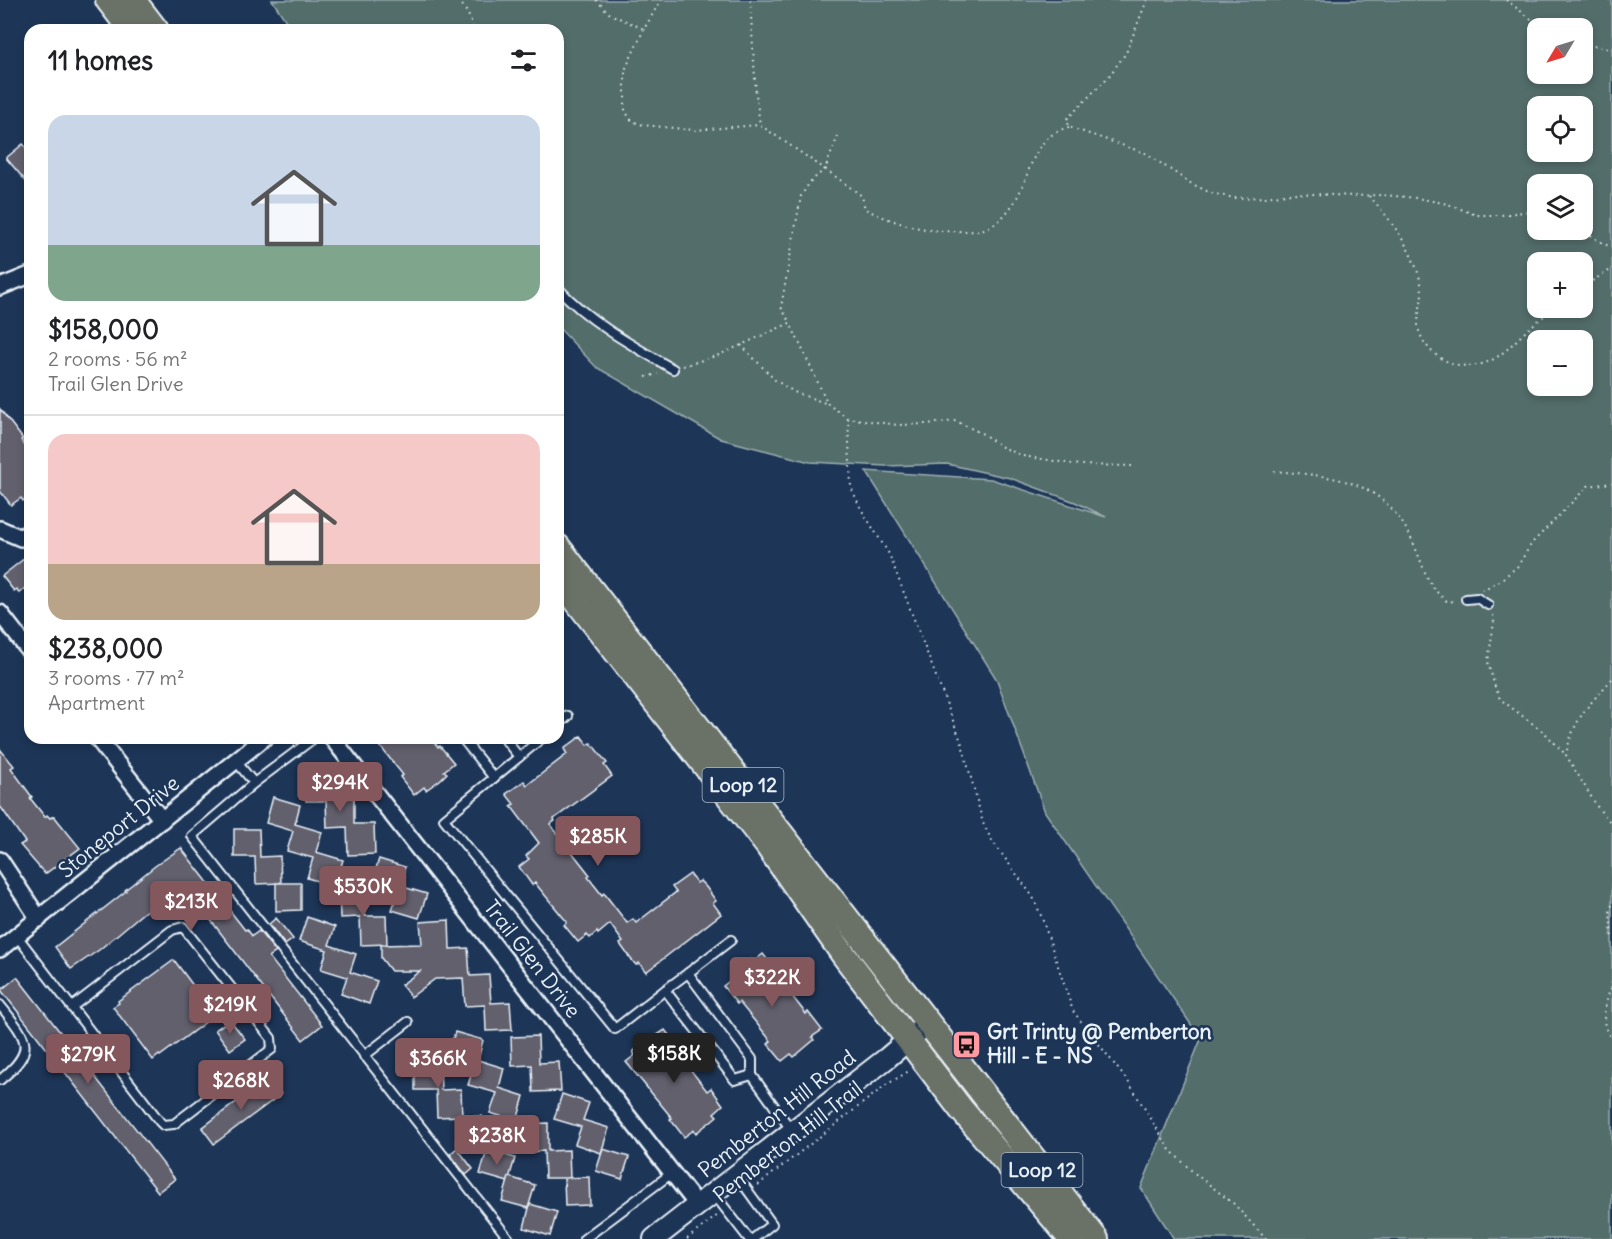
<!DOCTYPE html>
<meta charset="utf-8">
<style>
:root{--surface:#fff;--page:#f6f6f6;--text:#202124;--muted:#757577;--line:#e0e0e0;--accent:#84575d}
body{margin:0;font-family:Delius,sans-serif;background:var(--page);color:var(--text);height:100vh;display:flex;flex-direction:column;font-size:22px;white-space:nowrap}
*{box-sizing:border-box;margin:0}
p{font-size:20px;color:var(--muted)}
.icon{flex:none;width:33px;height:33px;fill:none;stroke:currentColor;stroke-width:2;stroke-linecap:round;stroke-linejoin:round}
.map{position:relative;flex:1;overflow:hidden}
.panel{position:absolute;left:24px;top:24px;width:540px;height:720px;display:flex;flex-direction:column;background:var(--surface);border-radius:18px;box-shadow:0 3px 9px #0003}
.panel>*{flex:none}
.needle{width:39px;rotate:232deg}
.fabs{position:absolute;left:1527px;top:18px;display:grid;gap:12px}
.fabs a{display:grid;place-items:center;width:66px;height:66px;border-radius:12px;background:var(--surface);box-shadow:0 3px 9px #0003;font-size:30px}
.price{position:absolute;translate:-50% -51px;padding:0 14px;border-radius:6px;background:var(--accent);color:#fff;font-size:20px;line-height:39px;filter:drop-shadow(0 2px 3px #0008)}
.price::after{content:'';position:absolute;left:50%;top:36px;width:18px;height:14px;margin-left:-9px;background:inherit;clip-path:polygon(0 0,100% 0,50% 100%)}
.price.active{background:#222;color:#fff}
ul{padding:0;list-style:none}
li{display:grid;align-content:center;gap:12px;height:318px;padding:0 24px}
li+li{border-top:2px solid var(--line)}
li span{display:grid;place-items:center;height:186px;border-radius:18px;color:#555}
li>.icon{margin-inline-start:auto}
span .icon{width:108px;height:108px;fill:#fffc;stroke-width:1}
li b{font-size:26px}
h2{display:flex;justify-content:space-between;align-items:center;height:72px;padding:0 24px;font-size:26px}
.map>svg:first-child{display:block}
.green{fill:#536d6a;stroke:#9eafb1;stroke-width:1.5;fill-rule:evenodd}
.building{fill:#63606e;stroke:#e8f1f8;stroke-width:1.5}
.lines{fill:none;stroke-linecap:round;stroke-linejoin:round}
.service-casing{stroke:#e8f1f8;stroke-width:12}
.minor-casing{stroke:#e8f1f8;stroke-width:20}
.tertiary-casing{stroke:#e8f1f8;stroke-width:24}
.primary-casing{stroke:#e8f1f8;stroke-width:28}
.path{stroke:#e8f1f8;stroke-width:2;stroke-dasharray:1.5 4.5;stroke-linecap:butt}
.service{stroke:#1d3557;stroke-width:8}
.minor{stroke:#1d3557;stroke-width:15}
.tertiary{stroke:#1d3557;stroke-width:20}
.primary{stroke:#6a7166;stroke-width:24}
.labels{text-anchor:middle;stroke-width:5;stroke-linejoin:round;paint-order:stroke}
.shield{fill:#1d3557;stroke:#abb9c8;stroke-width:1.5}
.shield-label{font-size:20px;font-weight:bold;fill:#e8f1f8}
.street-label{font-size:21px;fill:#e8f1f8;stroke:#1d3557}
.poi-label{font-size:21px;font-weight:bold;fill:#e8f1f8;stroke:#1d3557;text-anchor:start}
</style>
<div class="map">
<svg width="1612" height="1239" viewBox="0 0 1612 1239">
<rect width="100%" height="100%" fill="#1d3557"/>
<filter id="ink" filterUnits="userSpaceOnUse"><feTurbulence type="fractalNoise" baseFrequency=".0167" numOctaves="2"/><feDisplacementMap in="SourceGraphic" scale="12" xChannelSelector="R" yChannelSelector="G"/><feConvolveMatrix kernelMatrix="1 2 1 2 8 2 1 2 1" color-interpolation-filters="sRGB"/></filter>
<g filter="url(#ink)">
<path class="green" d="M272 0H1612V1239H1174L1141 1188 1201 1039 1045 812 997 680 866 471 991 479 1106 517 1075 502 1010 478 947 464 886 466 810 462 721 439 596 367 558 327V30H292ZM1538 28H1582V74H1538ZM1538 106H1582V152H1538ZM1538 184H1582V230H1538ZM1538 262H1582V308H1538ZM1538 340H1582V386H1538Z"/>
<g class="building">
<path d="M23 144 30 152V186L6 158Z"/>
<path d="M0 409 23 439 21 440 29 451 26 454 30 459V495L23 501 21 498 11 505 0 491Z"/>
<path d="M30 554V584L19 593 17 589 14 591 2 576Z"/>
<path d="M581 736 588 745 591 743 607 763 604 765 612 776 554 819 555 821 550 824 590 875 588 877 602 895 604 893 627 923 633 919 636 923 676 892 672 887 690 874 697 883 700 881 706 887 716 901 713 903 721 914 646 972 639 963 636 965 630 958 620 944 623 942 610 924 598 934 597 932 590 938 587 935 578 942 564 925 567 922 535 883 532 885 519 867 529 859 526 856 539 843 511 806 514 804 506 794 524 781 527 785 567 754 564 749Z"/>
<path d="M388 738H431L438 747 440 746 454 763 444 771 447 773 440 780 426 790 424 787 414 795 400 777 403 775 379 745Z"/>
<path d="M0 749 14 766 11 768 32 797 30 798 45 817 47 815 50 818 54 816 80 848 45 874 20 845 25 842 0 806Z"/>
<path d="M332 771 333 798H354V824H374L375 854 348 855 347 827 327 828 326 801H306L305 772Z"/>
<path d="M273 797 300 805 295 824 322 832 316 852 343 860 335 886 307 878 313 858 287 851 293 831 266 823Z"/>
<path d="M234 829H259L260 857 280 856 281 883 256 884 255 857H234Z"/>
<path d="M181 848 245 930 247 929 252 936 259 931 276 952 269 957 322 1025 303 1040 183 884 143 913 99 950 71 969 55 947 126 891 125 890 155 866Z"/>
<path d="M379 859 405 867 397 893 371 884Z"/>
<path d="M276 883H301V910L276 911Z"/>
<path d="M400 886 427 894 419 918 392 910Z"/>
<path d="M365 889V916H386L387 944 361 945 360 917 340 918 339 890Z"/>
<path d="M307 917 335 927 329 945 356 954 350 972 377 981 369 1004 341 994 347 977 321 969 327 950 299 941Z"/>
<path d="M276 918 293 939 285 945 269 924Z"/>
<path d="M449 920 450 949 468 948 470 976 489 975 491 1003 510 1002 512 1030 486 1031 485 1005 465 1006 463 978 435 979 411 997 401 985 420 971H391L381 958V945L422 944 420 922Z"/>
<path d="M763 954 777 972 775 974 806 1014 808 1012 822 1030 812 1037 814 1040 807 1046 794 1057 791 1054 782 1061 768 1044 771 1041 739 1002 737 1004 723 986 733 978 730 975 751 959 753 962Z"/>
<path d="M174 960 215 1015 160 1056 159 1055 153 1060 113 1007 119 1003 118 1001Z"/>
<path d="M17 977 175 1179 158 1192 1 990Z"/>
<path d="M230 1020 245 1039 230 1050 215 1030Z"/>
<path d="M665 1030 679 1048 676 1051 707 1091 711 1088 723 1105 714 1113 717 1116 710 1122 696 1133 694 1130 684 1137 670 1119 672 1118 626 1062 635 1055 633 1052 640 1046Z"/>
<path d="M455 1032 483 1040 478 1060 504 1068 499 1088 524 1096 517 1121 490 1113 497 1093 468 1085 474 1066 447 1058Z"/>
<path d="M538 1036 539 1063 559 1062 561 1091 533 1092 532 1065 512 1066 511 1037Z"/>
<path d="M440 1062 441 1090 461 1089 462 1116 437 1117 436 1090H415V1063Z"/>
<path d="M268 1078 281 1094 214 1144 202 1128Z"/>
<path d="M562 1094 589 1103 583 1120 609 1128 601 1153 575 1144 581 1127 554 1119Z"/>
<path d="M482 1116V1144H457V1117Z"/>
<path d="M548 1123V1151L569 1150 570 1178H565L589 1177 590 1205 565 1206 564 1178H545L544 1151 523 1152 522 1124Z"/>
<path d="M457 1148 473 1169 466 1175 450 1154Z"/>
<path d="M603 1149 629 1157 622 1179 596 1171Z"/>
<path d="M487 1150 515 1158 508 1182 480 1174Z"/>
<path d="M509 1177 535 1185 528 1208 502 1201Z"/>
<path d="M530 1204 557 1212 550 1236 524 1228Z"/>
</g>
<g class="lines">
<defs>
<g id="service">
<path d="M558 288C589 322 633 346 673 369"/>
<path d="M1466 599 1477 598 1488 605"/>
<path d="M558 725 568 716"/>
<path d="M462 738 494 778"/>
<path d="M504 738 519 757"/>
<path d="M542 738 444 819 615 1029 665 990 735 1080 752 1075 792 1131"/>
<path d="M235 760 254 783 192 836 509 1239"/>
<path d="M254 783 314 738"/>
<path d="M17 936 160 1122 163 1125 174 1124 272 1049 271 1038 183 927 172 930 72 1007"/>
<path d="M688 973 731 940"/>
<path d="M665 990 688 973 752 1059V1075"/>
<path d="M0 1005C27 1039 38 1049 0 1080"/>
<path d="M364 1056 408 1022"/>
<path d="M738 1177 772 1224 753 1239"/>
<path d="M714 1194 749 1239"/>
<path d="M584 1239 672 1173"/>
</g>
<g id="minor">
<path d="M0 287 30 275"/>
<path d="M0 529 21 538 30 531"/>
<path d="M0 613 30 652"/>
<path d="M97 738 162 820"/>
<path d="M332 738 698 1206"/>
<path d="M0 860 39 919"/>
<path d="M0 949 264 738"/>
</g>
<path id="tertiary" d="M654 1239 887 1058 928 1023"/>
<g id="primary">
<path d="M108 0 131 30"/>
<path d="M133 0 156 30"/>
<path d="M558 547 1096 1239"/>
<path d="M558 577 767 845 843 954 961 1109 1071 1239"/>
</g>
</defs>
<use href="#service" class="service-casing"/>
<use href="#minor" class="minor-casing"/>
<use href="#tertiary" class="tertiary-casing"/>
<use href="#primary" class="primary-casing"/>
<g class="path">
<path d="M459 0 468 14 474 30"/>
<path d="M596 0 610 14 644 29 661 0"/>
<path d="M750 0 756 94 760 125"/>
<path d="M1147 0 1126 53 1109 76 1067 119 1069 127 1145 153 1192 184 1211 193 1234 198 1266 197 1293 193 1354 196 1383 195 1417 198 1448 204 1476 215H1501L1538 210"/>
<path d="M1506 0 1543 28"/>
<path d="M644 29 625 70V111L632 121 643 125 694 130 760 125 825 169 810 182 801 196 781 307 790 323"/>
<path d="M1582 44 1612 49"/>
<path d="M838 136 825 169 862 196 865 209C896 224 928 233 962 231 968 231 975 232 981 230 996 226 1007 214 1015 201 1032 173 1031 137 1069 127"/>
<path d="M1369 196C1390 218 1410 246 1419 276 1426 297 1418 307 1418 325 1418 331 1422 338 1424 342 1439 365 1469 372 1492 360 1505 353 1513 343 1523 334 1533 324 1544 316 1555 308"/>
<path d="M1582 227 1594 238 1612 248"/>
<path d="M1582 287 1612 269"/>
<path d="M741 345 775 380 794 392 828 404"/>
<path d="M683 366 719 355 790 323 828 404 848 418 898 425 926 424 956 421 983 434 1002 447 1023 456 1079 465 1136 466"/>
<path d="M646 377 658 374"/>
<path d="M848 418 851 487 861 509 889 554 962 744 983 823 991 839 1033 897 1042 918 1073 1011 1129 1083 1170 1150 1193 1172 1234 1204 1266 1239"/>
<path d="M1274 471C1340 477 1386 479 1415 547 1425 570 1427 587 1448 602L1455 601"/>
<path d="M1482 590 1498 582 1517 567 1532 543 1588 486 1612 483"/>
<path d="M1493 615 1494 622 1488 662 1495 687 1500 699 1545 733 1566 755"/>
<path d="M1612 679C1589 705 1573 719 1566 755L1598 808 1612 824"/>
<path d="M1612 905 1610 912 1612 939"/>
<path d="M1612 982C1607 1002 1597 1022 1612 1039"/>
<path d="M758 1185 886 1085 909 1071"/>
<path d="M687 1239 718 1215"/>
</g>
<use href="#service" class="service"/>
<use href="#minor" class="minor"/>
<use href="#tertiary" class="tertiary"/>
<use href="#primary" class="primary"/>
</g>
</g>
<defs>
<symbol id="bus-square" viewBox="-11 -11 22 22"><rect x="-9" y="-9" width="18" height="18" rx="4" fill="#ff9aa2" stroke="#1d3557"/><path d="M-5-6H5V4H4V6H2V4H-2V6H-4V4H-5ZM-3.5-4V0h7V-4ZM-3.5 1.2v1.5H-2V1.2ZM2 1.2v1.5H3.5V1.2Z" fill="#111"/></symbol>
</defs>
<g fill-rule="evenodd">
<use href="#bus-square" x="950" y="1028" width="33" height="33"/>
</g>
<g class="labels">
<g class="shield">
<rect x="702.5" y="768" width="81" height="34" rx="4.5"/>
<rect x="1001.5" y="1153" width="81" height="34" rx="4.5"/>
</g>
<g class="shield-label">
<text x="743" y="792">Loop 12</text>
<text x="1042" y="1177">Loop 12</text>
</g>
<g class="street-label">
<text transform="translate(119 827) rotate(-39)" y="7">Stoneport Drive</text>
<text transform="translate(532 959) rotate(52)" y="7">Trail Glen Drive</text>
<text transform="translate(777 1114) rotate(-38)" y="7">Pemberton Hill Road</text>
<text transform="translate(788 1142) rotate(-38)" y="7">Pemberton Hill Trail</text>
</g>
<g class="poi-label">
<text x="987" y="1039">Grt Trinty @ Pemberton<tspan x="987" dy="24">Hill - E - NS</tspan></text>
</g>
</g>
</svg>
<div class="fabs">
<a><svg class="needle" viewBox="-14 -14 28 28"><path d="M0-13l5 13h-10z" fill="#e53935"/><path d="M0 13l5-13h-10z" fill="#757577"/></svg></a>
<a><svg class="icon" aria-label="locate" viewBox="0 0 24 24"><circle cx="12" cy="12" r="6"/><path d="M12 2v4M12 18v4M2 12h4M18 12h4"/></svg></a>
<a><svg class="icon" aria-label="layers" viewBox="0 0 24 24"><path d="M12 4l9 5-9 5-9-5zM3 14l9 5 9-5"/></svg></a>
<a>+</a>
<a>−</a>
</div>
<b class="price" style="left:340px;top:813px">$294K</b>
<b class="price" style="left:598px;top:867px">$285K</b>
<b class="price" style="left:363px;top:917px">$530K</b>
<b class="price" style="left:191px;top:932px">$213K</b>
<b class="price" style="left:772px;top:1008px">$322K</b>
<b class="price" style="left:230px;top:1035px">$219K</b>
<b class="price active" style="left:674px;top:1084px">$158K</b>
<b class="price" style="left:88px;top:1085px">$279K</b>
<b class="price" style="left:438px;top:1089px">$366K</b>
<b class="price" style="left:241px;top:1111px">$268K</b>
<b class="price" style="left:497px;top:1166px">$238K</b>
<section class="panel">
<h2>11 homes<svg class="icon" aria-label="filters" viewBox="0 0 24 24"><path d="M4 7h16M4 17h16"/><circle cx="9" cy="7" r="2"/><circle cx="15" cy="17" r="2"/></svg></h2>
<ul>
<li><span style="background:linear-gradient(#c9d6e8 70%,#7fa58c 0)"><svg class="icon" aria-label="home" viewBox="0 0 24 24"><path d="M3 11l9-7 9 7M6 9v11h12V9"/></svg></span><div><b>$158,000</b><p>2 rooms · 56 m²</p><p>Trail Glen Drive</p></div></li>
<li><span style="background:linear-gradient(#f6c9c9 70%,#b9a48a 0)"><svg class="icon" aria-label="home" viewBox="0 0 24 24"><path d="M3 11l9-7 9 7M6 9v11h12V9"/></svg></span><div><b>$238,000</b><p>3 rooms · 77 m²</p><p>Apartment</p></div></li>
</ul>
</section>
</div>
